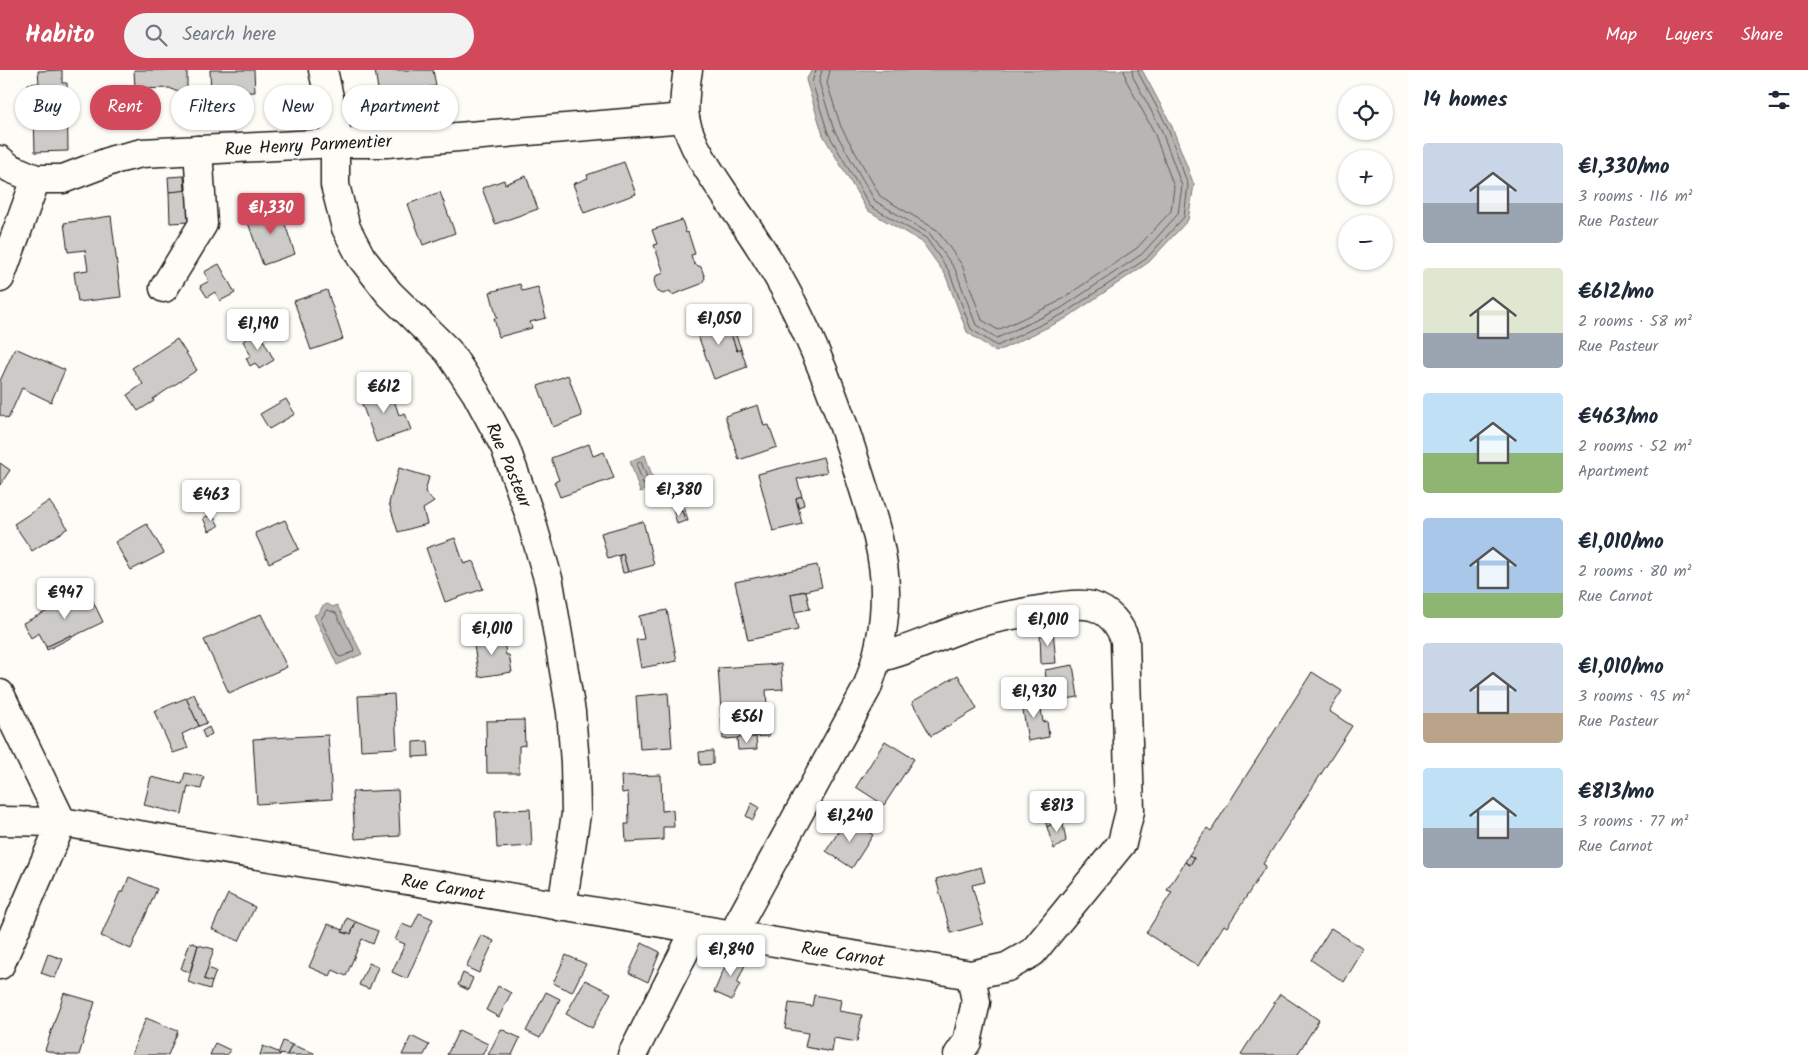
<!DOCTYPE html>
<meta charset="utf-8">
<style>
:root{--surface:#fff;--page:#f2f2f3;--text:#1f2937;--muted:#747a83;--accent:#d1495b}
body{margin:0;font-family:Kalam,sans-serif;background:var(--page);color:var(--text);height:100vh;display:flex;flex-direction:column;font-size:19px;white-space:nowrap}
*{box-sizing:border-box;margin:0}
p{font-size:16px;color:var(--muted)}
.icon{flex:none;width:28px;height:28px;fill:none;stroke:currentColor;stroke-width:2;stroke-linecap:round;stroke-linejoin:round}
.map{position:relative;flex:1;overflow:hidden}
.drawer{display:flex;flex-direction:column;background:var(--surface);width:400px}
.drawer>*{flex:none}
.banner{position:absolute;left:15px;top:15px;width:475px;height:45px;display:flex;gap:10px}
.fabs{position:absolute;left:1338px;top:15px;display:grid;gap:10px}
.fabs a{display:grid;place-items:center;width:55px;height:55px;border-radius:50%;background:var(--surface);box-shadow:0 1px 4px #0004;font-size:25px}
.price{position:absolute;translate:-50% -42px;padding:0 11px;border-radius:5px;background:#fff;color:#222;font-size:16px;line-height:32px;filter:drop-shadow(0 1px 2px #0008)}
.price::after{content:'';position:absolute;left:50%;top:30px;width:15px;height:11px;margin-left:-8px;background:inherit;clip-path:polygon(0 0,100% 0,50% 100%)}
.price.selected{background:var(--accent);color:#fff}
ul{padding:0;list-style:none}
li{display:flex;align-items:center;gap:15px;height:125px;padding:0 15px}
li span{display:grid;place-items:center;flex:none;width:140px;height:100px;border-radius:5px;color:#555}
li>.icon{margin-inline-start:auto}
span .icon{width:60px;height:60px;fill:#fffc;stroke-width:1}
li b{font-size:21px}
h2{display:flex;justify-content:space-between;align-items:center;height:60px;padding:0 15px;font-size:21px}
.pill{padding:0 18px;border-radius:22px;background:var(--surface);box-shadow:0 1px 4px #0004;font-size:18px;line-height:45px}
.pill.selected{background:var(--accent);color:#fff}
header{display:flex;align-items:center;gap:30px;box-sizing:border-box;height:70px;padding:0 25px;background:var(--accent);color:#fff}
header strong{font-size:24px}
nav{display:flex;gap:28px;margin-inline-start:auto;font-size:18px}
.search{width:350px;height:45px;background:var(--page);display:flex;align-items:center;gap:12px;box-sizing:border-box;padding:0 18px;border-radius:28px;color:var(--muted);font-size:19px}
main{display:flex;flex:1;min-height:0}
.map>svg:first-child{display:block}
.water{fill:#b7b6b2;stroke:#797876}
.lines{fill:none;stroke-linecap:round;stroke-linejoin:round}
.shore{stroke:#5a5a58;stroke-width:1}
.building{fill:#cccbc8;stroke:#1c1c1c}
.minor-casing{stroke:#1c1c1c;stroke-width:31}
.minor{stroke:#fdfcf7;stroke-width:28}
.labels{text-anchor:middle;stroke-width:5;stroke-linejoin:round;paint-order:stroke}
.street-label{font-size:18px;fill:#1c1c1c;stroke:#fdfcf7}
</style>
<header>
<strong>Habito</strong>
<div class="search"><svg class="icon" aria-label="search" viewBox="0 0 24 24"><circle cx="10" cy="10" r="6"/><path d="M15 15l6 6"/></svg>Search here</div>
<nav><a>Map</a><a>Layers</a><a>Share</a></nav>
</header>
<main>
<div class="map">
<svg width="1408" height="985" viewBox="0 0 1408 985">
<rect width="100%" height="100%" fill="#fdfcf7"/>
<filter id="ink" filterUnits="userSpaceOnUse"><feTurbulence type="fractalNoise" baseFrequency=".02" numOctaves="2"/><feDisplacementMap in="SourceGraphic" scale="10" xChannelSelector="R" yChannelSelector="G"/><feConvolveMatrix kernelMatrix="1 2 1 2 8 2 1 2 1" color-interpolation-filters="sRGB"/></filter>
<g filter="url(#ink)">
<g class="water">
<path d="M812 0H1142L1171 54 1194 115 1188 150 1149 192 1065 249 996 282 967 262 945 204 922 172 867 140 823 65 806 10Z"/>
<path d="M645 385 656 417 640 422 630 391Z"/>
<path d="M327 534 333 537 337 535 362 584 337 595 314 545 319 543 322 537Z"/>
</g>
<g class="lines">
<g class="shore">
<path d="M816 0 812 12 828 63 870 136 926 168 949 201 971 259 997 276 1063 244 1146 189 1184 147 1188 115 1167 56 1139 4 1138 0"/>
<path d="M822 0 819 12 834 60 875 131 930 164 955 199 976 255 997 268 1060 239 1142 184 1178 144 1182 116 1161 59 1133 7 1132 0"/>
<path d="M830 0 827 13 841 57 880 126 937 160 962 195 982 250 998 260 1056 233 1137 178 1171 141 1174 117 1154 62 1126 10 1124 0"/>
<path d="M641 392 649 412 645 415 643 414 637 396 638 393Z"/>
<path d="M327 540 336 543 354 579 353 582 341 587 338 586 321 550Z"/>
</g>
</g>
<g class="building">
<path d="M62 0V13H67L68 81 35 82 34 43H29L28 14 39 13 38 1Z"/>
<path d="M134 0H187V18L182 21H175L170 18 135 19Z"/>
<path d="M210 0H254L255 22 211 24Z"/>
<path d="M375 0H433L436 16 379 26Z"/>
<rect x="29" y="43" width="5" height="8"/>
<path d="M624 92 636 124 584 143 573 114 588 108 587 105Z"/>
<path d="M184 106 185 121 169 122 168 107Z"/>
<path d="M526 106 538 139 495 154 482 118 504 110 505 114Z"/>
<path d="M190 120 191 141 189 152 170 153 169 122Z"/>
<path d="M440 122 455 163 423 175 408 134Z"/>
<path d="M279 136 295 184 263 195 246 147Z"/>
<path d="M111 146 121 227 78 232 74 202 88 200 85 180 68 182 64 153Z"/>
<path d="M682 150 686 163 688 162 695 184 691 185 694 194 701 197 705 208 701 214 672 225 670 221 663 224 657 221 654 211 656 206 664 203 654 175 657 174 652 160Z"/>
<path d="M219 194 235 223 220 231 215 222 207 227 200 216 209 211 204 202Z"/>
<path d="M520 214 522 221 538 217 546 248 530 252 532 258 499 267 494 248H497L490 222Z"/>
<path d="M327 220 343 269 311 280 294 231Z"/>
<path d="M723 242 737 281 741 279 747 297 714 309 693 252Z"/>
<path d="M731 252 741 279 737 281 727 253Z"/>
<path d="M259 262 274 290 259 299 255 293 250 296 246 288 251 286 243 271Z"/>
<path d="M177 269 197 300 153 329 154 331 138 341 127 325 143 314 132 298Z"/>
<path d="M15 278 65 300 51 332 22 318 8 349 0 345V311Z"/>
<path d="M568 305 582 346 553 357 538 316Z"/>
<path d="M389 315 399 345 405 343 411 360 376 372 359 326Z"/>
<path d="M286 329 295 344 269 359 260 344Z"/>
<path d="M758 335 764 356 769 355 777 377 739 390 725 346Z"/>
<path d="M589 374 593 386 604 382 614 408 560 427 554 412 559 410 551 388Z"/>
<path d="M823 387 827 402 797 409 802 426 796 428 802 454 773 461 758 404Z"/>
<path d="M0 393 10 400 0 415Z"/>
<path d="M399 398 429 407 425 422 434 432 423 439 427 454 398 462 389 433Z"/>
<path d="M802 426 804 435 798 437 796 428Z"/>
<path d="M49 431 68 458 32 481 14 454Z"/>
<path d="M684 436 688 451H685L682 440 674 442 673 438Z"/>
<path d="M682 440 685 451 677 454 674 442Z"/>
<path d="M212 444 219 456 209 461 203 448Z"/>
<path d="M285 450 299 479 269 493 255 463Z"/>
<path d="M643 451 654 495 628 502 623 484 608 489 601 463Z"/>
<path d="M147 454 164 483 131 500 115 472Z"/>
<path d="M455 468 464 494 473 491 483 519 445 532 426 478Z"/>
<path d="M623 484 628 502 623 503 619 486Z"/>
<path d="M817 495 822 517 791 524 798 560 748 570 735 512Z"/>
<path d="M88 521 103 552 72 567 71 565 46 577 39 563 31 568 23 553Z"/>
<path d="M806 521 810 539 794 542 791 524Z"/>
<path d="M667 540 677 591 641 598 636 570 644 569 639 546Z"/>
<path d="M261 544 287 597 229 623 204 570Z"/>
<path d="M1053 560 1056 593 1041 594 1040 561Z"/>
<path d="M71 565 72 567 47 580 46 577Z"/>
<path d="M503 565 506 585H509L512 602 479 607 473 569Z"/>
<path d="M781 594 783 619 766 620 769 666 723 669 718 598Z"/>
<path d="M1073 595 1078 627 1049 632 1045 600Z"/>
<path d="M1312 602 1342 621 1329 641 1352 656 1263 794 1266 796 1227 857 1224 855 1198 896 1146 863 1172 822 1167 820 1185 792 1190 795 1194 788 1189 785 1207 758 1211 761Z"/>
<path d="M958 605 977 639 931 666 912 632Z"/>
<path d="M668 623 672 677 640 679 636 626Z"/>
<path d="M194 624 207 653 199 656 186 628Z"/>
<path d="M394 624 397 678 361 680 358 626Z"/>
<path d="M1039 625 1043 652 1047 651 1049 667 1028 671 1021 628Z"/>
<path d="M186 628 199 656 182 664 188 678 173 683 154 641Z"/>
<path d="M524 650 525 675 519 676V703H487L486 651Z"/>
<path d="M209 657 212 664 205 668 202 661Z"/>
<path d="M328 665 332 729 257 734 253 669Z"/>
<path d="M756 667 757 679 738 680 737 668Z"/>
<path d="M428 671 429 686 413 687V672Z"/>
<path d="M885 671 914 689 884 735 856 717Z"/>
<path d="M713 681V694L700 695 699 682Z"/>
<path d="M185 703 204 707 201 719 188 716 182 744 144 735 151 707 182 714Z"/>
<path d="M661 705 662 741 673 740 674 757H663V770L626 772 625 754H629L628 722 622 723 621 706Z"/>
<path d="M398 720 400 766 355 769 352 722Z"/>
<path d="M752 733 759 737 753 750 746 746Z"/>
<path d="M1060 736 1062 748 1047 757 1044 745Z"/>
<path d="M530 739 532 776 497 778 495 741Z"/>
<path d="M1062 748 1066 771 1054 779 1047 757Z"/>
<path d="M847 749 873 765 852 798 826 781Z"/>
<path d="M1189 785 1194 788 1190 795 1185 792Z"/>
<path d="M981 797 985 812 972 815 983 854 951 863 936 809Z"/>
<path d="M129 807 157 819 131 879 101 866 120 822H123Z"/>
<path d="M228 824 255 837 239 871 212 859Z"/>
<path d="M419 843 433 849 407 909 392 902 405 874 395 870 402 854 412 858Z"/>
<path d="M347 848 356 852 351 864 342 862Z"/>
<path d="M356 852 378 861 373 874 362 869 346 906 333 900 330 906 309 897 328 854 343 860 342 862 347 864V862L351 864Z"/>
<path d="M1331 858 1364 879 1344 912 1311 890Z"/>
<path d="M481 865 494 871 479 903 466 897Z"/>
<path d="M190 872 198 875 190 902 181 899Z"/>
<path d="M642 873 660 882 648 912 629 903Z"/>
<path d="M198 875 214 879 204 909 212 912 210 919 188 912Z"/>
<path d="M48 884 63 889 55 908 41 903Z"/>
<path d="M566 885 586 894 572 922 553 913Z"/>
<path d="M730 885 748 888 737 913 740 914 732 930 714 922Z"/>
<path d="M369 893 378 897 369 919 359 915Z"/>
<path d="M208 898 216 901 212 912 204 909Z"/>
<path d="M463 903 473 908 468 920 458 915Z"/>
<path d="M585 910 611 923 592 958 566 944Z"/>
<path d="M498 916 511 923 499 947 486 940Z"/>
<path d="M546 922 560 929 540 968 526 961Z"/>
<path d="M64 923 95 932 79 985H61L45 980Z"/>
<path d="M1280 924 1319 950 1297 985H1243L1241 984Z"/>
<path d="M814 925 841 930 839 941 862 945 857 972 834 968 832 982 805 977 808 963 785 959 789 933 812 936Z"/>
<path d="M146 948 178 961 168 985H131Z"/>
<path d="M501 959 520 968 512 985H488Z"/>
<path d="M459 960 488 974 482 985H447Z"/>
<path d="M411 966 429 975 424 985H402Z"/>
<path d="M283 971 292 975 287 985 278 984Z"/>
<path d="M215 973 230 980 227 985H210Z"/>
<path d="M292 975 314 983 313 985H287Z"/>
<path d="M263 976 278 982 280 985H260Z"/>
</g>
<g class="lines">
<defs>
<g id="minor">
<path d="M323 0 336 59 335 86V115L346 158 361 187 389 223 448 281 476 323 505 377 529 443 549 512 571 642 575 693 576 744 562 837"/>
<path d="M688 0C686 10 683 40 685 49 693 82 716 110 734 138 753 165 771 193 786 221 818 280 841 344 860 407 872 445 885 483 885 522 885 557 879 585 867 618L740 851 734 866"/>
<path d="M0 90 10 98 36 109H63L113 90 142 83 336 73H386L685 48"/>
<path d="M0 208 36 109"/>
<path d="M164 218 203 154 198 80"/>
<path d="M0 624 62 752 971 905 1007 897 1033 882 1122 773 1130 741 1125 570C1120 555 1109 541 1092 536 1078 533 1060 536 1046 539 1021 543 995 547 971 555 939 565 910 581 877 588"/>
<path d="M0 751 62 752 0 895"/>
<path d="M632 985 696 859"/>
<path d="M958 985 967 972 976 932 971 905"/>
</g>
</defs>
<use href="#minor" class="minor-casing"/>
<use href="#minor" class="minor"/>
</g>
</g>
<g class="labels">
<g class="street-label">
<text transform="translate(308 75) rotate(-3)" y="6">Rue Henry Parmentier</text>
<text transform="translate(509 395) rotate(67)" y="6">Rue Pasteur</text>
<text transform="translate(443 817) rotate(10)" y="6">Rue Carnot</text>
<text transform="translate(843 884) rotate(9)" y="6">Rue Carnot</text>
</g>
</g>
</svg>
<div class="fabs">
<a><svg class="icon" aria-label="locate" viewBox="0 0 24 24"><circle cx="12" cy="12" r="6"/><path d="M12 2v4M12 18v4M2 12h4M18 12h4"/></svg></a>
<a>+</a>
<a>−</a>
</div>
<b class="price selected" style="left:271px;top:165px">€1,330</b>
<b class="price" style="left:719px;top:276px">€1,050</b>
<b class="price" style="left:258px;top:281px">€1,190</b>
<b class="price" style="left:384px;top:344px">€612</b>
<b class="price" style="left:679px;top:447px">€1,380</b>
<b class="price" style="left:211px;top:452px">€463</b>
<b class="price" style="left:65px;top:550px">€947</b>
<b class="price" style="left:1048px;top:577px">€1,010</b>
<b class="price" style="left:492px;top:586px">€1,010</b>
<b class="price" style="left:1034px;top:649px">€1,930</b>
<b class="price" style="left:747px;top:674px">€561</b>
<b class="price" style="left:1057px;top:763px">€813</b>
<b class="price" style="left:850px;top:773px">€1,240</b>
<b class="price" style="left:731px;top:907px">€1,840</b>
<div class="banner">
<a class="pill">Buy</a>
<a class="pill selected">Rent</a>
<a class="pill">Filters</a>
<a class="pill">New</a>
<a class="pill">Apartment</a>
</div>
</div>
<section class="drawer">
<h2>14 homes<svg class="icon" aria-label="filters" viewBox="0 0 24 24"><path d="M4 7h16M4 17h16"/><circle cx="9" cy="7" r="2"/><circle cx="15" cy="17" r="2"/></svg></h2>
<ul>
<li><span style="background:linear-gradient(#c9d6e8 60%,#9aa5b1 0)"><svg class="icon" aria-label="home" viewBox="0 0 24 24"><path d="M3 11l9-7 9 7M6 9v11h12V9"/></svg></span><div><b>€1,330/mo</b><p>3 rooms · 116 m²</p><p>Rue Pasteur</p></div></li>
<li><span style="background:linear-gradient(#dfe7d0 65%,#9aa5b1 0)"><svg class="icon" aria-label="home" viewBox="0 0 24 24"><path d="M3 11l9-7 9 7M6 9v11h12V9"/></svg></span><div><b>€612/mo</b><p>2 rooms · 58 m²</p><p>Rue Pasteur</p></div></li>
<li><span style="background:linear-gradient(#bfe0f5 60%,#8fb573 0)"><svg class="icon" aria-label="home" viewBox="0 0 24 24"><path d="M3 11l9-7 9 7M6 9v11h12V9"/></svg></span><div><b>€463/mo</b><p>2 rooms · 52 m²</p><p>Apartment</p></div></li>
<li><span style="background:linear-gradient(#a9c7e8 75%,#8fb573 0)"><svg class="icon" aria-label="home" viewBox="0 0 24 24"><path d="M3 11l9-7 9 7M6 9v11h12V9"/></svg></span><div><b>€1,010/mo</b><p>2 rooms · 80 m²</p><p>Rue Carnot</p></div></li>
<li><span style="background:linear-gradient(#c9d6e8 70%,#b9a48a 0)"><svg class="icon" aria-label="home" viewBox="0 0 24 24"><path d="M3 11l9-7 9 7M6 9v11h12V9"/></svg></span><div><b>€1,010/mo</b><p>3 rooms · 95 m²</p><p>Rue Pasteur</p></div></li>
<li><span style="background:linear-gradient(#bfe0f5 60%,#9aa5b1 0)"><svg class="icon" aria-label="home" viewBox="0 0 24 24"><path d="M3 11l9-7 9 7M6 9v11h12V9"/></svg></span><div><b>€813/mo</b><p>3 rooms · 77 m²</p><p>Rue Carnot</p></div></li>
</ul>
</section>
</main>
